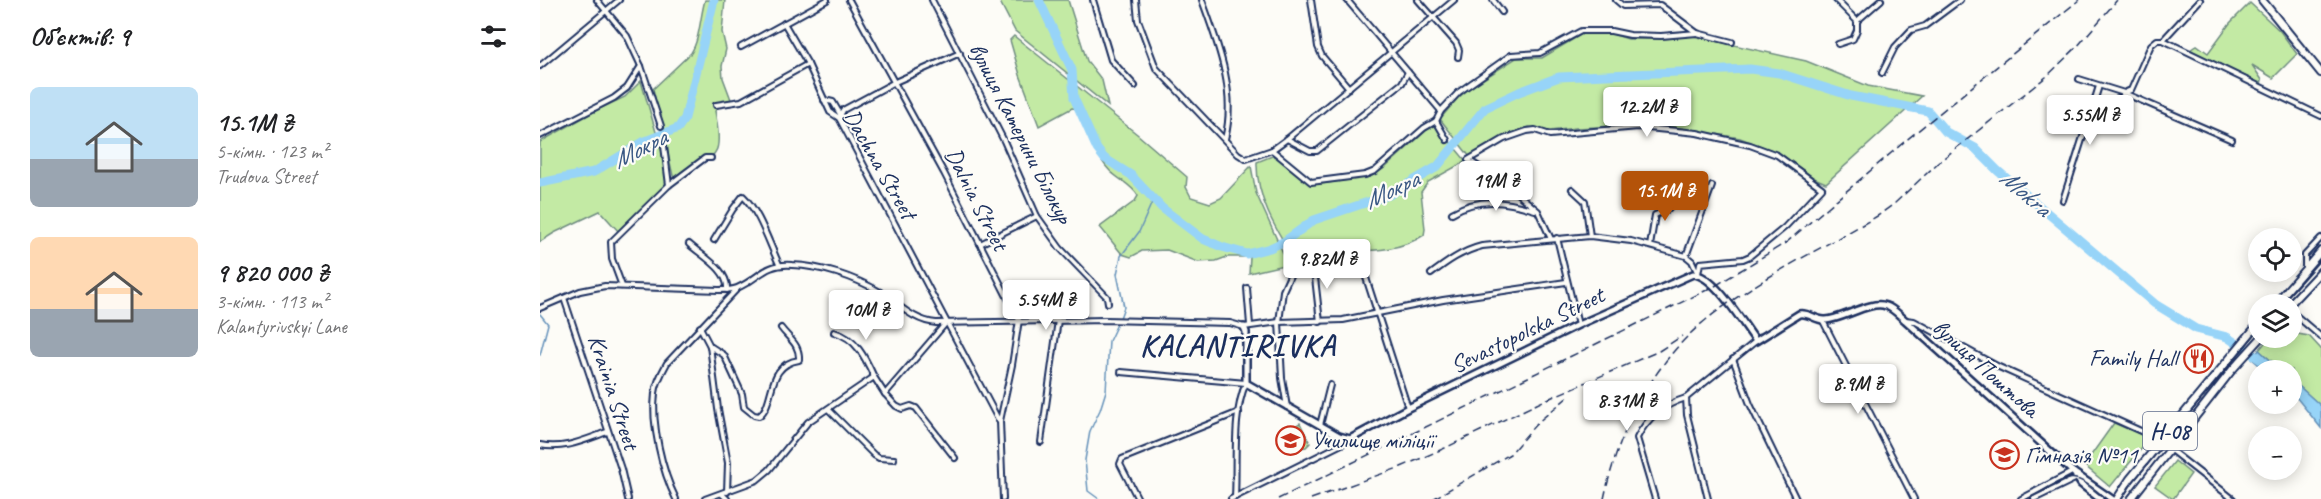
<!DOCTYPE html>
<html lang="uk">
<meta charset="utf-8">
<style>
:root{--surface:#fff;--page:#f6f6f6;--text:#202124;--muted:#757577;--accent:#b45309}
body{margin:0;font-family:Caveat,sans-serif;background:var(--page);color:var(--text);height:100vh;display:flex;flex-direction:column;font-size:22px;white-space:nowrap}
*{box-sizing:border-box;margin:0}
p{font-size:20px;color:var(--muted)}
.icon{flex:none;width:33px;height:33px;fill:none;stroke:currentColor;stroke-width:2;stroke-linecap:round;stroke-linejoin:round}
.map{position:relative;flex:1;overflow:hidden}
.side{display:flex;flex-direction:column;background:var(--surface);width:540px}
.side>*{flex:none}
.fabs{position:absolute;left:1708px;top:228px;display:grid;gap:12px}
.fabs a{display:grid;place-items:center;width:54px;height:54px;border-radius:50%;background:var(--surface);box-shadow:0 3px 15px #0003;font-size:30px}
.price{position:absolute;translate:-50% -51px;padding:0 14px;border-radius:6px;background:#fff;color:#222;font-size:20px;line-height:39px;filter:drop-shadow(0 2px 3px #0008)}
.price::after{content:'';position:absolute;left:50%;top:36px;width:18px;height:14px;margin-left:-9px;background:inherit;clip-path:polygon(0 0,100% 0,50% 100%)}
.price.on{background:var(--accent);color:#fff}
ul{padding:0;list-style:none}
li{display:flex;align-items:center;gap:18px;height:150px;padding:0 30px}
li span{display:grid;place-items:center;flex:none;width:168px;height:120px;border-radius:9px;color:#555}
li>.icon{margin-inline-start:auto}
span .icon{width:72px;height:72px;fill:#fffc;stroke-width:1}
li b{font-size:26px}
h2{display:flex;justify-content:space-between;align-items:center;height:72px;padding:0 30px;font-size:26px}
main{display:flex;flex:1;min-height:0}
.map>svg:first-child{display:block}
.green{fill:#c3eaa4;stroke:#6f8c81;stroke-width:1.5}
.water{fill:#97d4f8;stroke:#6592ba;stroke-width:1.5}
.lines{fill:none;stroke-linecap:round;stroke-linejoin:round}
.stream{stroke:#6592ba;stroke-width:1.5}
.river{stroke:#97d4f8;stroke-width:9}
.street-casing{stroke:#1b2f5e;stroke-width:8}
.secondary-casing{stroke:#1b2f5e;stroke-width:10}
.primary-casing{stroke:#1b2f5e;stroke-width:10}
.street{stroke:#fdfcf7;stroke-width:4}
.secondary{stroke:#fdfcf7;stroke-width:5}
.primary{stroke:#fdfcf7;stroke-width:6}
.tram{stroke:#1b2f5e;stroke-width:1.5}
.rail{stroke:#1b2f5e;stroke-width:1.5;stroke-dasharray:9 4.5;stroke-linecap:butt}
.labels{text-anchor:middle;stroke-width:4.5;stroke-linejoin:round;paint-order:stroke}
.shield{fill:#fdfcf7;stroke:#5f6c8c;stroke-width:1.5}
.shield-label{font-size:22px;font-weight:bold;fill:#1b2f5e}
.street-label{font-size:24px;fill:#1b2f5e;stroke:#fdfcf7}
.poi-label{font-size:24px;fill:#1b2f5e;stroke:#fdfcf7;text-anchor:start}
.water-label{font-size:26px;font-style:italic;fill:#3a5884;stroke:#fdfcf7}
.district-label{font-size:30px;font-weight:bold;letter-spacing:1.5px;fill:#1b2f5e;stroke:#fdfcf7}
</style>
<main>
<section class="side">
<h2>Об’єктів: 9<svg class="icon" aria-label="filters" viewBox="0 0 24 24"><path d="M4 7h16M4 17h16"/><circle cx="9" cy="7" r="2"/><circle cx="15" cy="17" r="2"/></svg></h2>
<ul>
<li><span style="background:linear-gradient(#bfe0f5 60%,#9aa5b1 0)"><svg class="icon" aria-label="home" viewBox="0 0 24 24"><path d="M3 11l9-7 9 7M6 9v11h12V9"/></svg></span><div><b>15.1M ₴</b><p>5-кімн. · 123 m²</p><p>Trudova Street</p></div></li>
<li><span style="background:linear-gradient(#ffd9b3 60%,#9aa5b1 0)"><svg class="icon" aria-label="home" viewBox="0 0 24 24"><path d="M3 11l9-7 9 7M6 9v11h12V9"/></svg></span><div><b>9 820 000 ₴</b><p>3-кімн. · 113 m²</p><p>Kalantyrivskyi Lane</p></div></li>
</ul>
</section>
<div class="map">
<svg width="1781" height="499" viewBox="0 0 1781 499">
<rect width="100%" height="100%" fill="#fdfcf7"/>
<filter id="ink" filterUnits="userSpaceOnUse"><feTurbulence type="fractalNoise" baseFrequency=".0167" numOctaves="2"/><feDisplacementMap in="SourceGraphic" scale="12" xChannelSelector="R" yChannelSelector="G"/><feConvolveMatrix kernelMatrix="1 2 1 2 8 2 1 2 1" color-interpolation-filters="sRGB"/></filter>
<g filter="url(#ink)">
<g class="green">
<path d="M165 0H185L182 32 186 49 182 66 183 78 192 102 180 106 175 111C186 168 170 151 134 180L113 89 151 53C160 39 160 17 165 0Z"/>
<path d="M459 0H528L547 61 562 80 568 106 475 31Z"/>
<path d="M1710 3 1740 31 1757 54 1733 78 1712 65 1722 80 1721 84 1650 50 1657 45 1668 53 1690 23Z"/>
<path d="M1069 33 1088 39H1122L1153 36 1266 61 1328 86 1382 96 1286 183 1274 178 1239 153 1200 138 1127 126 1098 125 1036 128 1009 131 989 127 963 138 930 157 900 119 918 98 931 87 976 58H1002L1042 34Z"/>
<path d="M474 36 597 134 647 177 646 187 651 197 670 203 681 198 711 166 716 193 748 264 709 273 710 257H687L676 261 658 262 627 250 602 251 591 257 582 254 560 227 595 201 598 196C592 185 579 180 570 171 554 154 548 131 538 109L532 108 499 126 480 75 470 40Z"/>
<path d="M101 81 131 183 79 232 60 211 14 233 0 242V142L57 110 85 97Z"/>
<path d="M896 125 926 161 888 182 881 192 885 229 884 235C855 254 823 250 791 252 778 253 765 255 753 257 735 228 716 197 717 162L732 156 744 159 767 181 780 184 830 177 845 168 887 130Z"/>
<path d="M1752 325 1758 334 1769 336 1781 349V406L1752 380V370H1742L1719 350 1729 338H1752Z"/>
<path d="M760 423 770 443 766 447 761 448 751 428Z"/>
<path d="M1574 423 1602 435 1607 442 1570 487 1544 465Z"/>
<path d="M1635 461 1651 474 1633 499 1615 486Z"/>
</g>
<g class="water">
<path d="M1719 350 1741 370H1742H1725L1712 359Z"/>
<path d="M1752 380 1781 406V428L1752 392Z"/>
</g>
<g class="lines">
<g class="stream">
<path d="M0 314 8 324 0 355"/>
<path d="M580 318 584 307 577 274 581 256 599 232 613 200"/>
<path d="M559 499 548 491 545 460 550 431 560 410 566 391 569 341 578 322"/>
</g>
<g class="river">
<path d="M499 0 532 70 534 98 557 149 564 158 591 175 622 208 663 239 682 247 707 254 730 248 745 241 774 220 849 195 897 167 945 108 979 92 1019 77 1210 69 1239 73 1311 96 1388 111 1406 132 1435 148 1458 171 1615 304 1656 329 1687 337 1736 370"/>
<path d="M0 183 54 172 103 142 138 128 145 118 174 0"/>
</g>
<defs>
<g id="street">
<path d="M57 0 87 36 101 66 121 126"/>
<path d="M309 0 404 173 479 320 472 365 460 421 463 499"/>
<path d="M392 0 464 141 497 216 520 248 567 297 568 303"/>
<path d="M553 0 571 60 595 86"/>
<path d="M596 0 598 20 616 68 698 154 706 159 732 150 747 139 914 0"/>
<path d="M662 0C678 44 697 92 685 139"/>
<path d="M771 0 778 47 782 56 809 88"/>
<path d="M807 0 901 111"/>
<path d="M878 0 916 43 919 50 918 57"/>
<path d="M953 0 962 12"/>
<path d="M1076 0 1083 6 1120 5 1157 33 1192 42"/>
<path d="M1296 0 1317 21"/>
<path d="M244 23 268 64 290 112 299 118 459 421"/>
<path d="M1623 40 1781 116"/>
<path d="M1298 44 1313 39 1317 30V21L1341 0"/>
<path d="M201 47 287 0"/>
<path d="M0 66 79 0"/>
<path d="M1342 73 1355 47 1371 30 1385 26 1420 0"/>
<path d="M1539 79 1584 93 1692 140"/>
<path d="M284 100 293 102 300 114"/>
<path d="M176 105 201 101 268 64"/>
<path d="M299 118 303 110 355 82 420 53"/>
<path d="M896 121 907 140"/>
<path d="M1569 126 1584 93 1591 90 1611 45 1617 40H1623L1660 0"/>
<path d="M0 136 74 98 87 88 101 66"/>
<path d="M747 139 770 151H777L862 83 868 72"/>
<path d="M124 146 129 185"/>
<path d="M732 150 771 182 825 175 835 171 884 128 896 121 901 111 919 92 971 55 1000 53 1041 31H1071L1090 35 1121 36 1157 33"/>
<path d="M1032 189 1045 201 1050 236"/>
<path d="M1523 200 1559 86"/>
<path d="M912 213C939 197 966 201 995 210"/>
<path d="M1017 238 1038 325"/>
<path d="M1011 239 998 211 965 183 928 160 964 139 987 131 995 130 1010 135 1098 127 1157 133 1210 145 1237 155 1282 188 1245 227 1210 256 1203 259 1160 263 1158 274"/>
<path d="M174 240 193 209 203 196C219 211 229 243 239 264"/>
<path d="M149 244C162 256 189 270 187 290"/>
<path d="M440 244 497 216"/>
<path d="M1110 246 1115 215 1127 210 1136 201"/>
<path d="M819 256 868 408"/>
<path d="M1146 256 1172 186"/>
<path d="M773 260 780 322"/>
<path d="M1765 268V255L1781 238"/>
<path d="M891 274C907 262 922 251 942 246L1050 236 1091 241 1146 256 1152 261 1158 274"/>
<path d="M82 286 72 259 71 242 129 185 165 158H171"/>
<path d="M707 288 710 325"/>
<path d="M24 298 81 469 88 499"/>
<path d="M0 308 40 291 65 286 179 290C185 290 192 290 197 288 219 279 224 263 252 265 281 266 315 277 340 292 359 304 373 321 396 323L565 320 690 323 704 327 739 322 803 320 903 300 1026 282"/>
<path d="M1752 312 1781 337"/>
<path d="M1365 320 1374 321 1459 367 1614 437 1693 499"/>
<path d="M1283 321 1374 499"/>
<path d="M160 327 170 346 178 409 188 463 187 492"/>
<path d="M294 332C316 338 325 357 334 377"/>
<path d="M170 346 184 355 202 394 204 407 214 415 219 416C236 403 225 365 259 360 260 344 249 339 241 328"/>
<path d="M1193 359 1210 404 1256 499"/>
<path d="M581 372 706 383C692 414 697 462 695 497"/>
<path d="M345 394 356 406 362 409 371 406 376 408 415 458"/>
<path d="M1146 398 1147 415 1168 499"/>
<path d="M747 407 742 378 739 322 743 291 752 271 747 252"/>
<path d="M288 409 334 455 339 458 354 459"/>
<path d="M780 425 790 385"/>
<path d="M501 442 518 320"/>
<path d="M0 445C24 450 44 440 67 432"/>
<path d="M182 494 187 499"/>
<path d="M136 499C122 471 111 424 115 393 116 383 122 372 127 363L197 289"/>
<path d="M165 499 217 480 229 470 268 422 334 377 345 394 406 323"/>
<path d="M598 499 580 464 582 459 699 412"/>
<path d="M691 499 810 440"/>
<path d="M1115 499 1097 438C1107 417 1123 405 1146 398L1216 341"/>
<path d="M1481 499 1532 472"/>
<path d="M1494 499 1537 478"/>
</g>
<g id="secondary">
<path d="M704 327 706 332V383L799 436 810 439 868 408 1038 325 1153 274C1175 275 1203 324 1216 341L1259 314C1269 312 1276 321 1286 320 1303 319 1331 300 1346 306 1353 308 1359 315 1365 320L1533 472 1572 499"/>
<path d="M1534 473 1541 484 1560 499"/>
</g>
<g id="primary">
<path d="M1722 0 1781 73"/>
<path d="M1735 304 1781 251"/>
<path d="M1750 304 1781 271"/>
<path d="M1577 499 1590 479 1719 323"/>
<path d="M1591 499 1692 370 1721 338"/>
</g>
</defs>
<use href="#street" class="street-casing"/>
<use href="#secondary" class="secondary-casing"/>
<use href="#primary" class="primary-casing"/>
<use href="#street" class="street"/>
<use href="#secondary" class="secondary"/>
<use href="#primary" class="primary"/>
<g class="tram">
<path d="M1741 304 1781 259"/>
<path d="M1488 499C1527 478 1530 466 1566 499"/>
<path d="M1582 499 1589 487 1719 329"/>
</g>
<g class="rail">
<path d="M738 499 1175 286 1247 242 1364 142 1539 0"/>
<path d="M771 499 861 467 905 448 1003 401 1119 351 1142 336"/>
<path d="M893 499 970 454 997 423 1029 396"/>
<path d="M1064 499C1078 432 1112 363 1167 319 1219 278 1281 249 1339 215L1355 203 1400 161 1506 77 1537 47 1577 0"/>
</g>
</g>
</g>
<defs>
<symbol id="restaurant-ring" viewBox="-11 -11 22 22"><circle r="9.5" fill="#fdfcf7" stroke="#c8321e" stroke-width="1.5"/><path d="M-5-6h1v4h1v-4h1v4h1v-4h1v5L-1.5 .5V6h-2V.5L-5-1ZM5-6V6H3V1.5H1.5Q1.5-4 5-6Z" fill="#c8321e"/></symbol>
<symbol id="university-ring" viewBox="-11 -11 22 22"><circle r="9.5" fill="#fdfcf7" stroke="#c8321e" stroke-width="1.5"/><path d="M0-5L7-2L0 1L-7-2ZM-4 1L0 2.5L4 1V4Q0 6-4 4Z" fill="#c8321e"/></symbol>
<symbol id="school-ring" viewBox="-11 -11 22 22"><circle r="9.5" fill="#fdfcf7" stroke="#c8321e" stroke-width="1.5"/><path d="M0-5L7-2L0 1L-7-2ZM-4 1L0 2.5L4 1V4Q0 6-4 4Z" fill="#c8321e"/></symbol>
</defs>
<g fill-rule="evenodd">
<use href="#restaurant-ring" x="1642" y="342" width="33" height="33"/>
<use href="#university-ring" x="734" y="424" width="33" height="33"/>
<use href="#school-ring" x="1448" y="438" width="33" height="33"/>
</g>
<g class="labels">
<rect class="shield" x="1603" y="412" width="54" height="38" rx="4.5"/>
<g class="shield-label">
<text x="1630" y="439">Н-08</text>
</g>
<g class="street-label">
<text transform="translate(481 133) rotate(63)" y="8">вулиця Катерини Білокур</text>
<text transform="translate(340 164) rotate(60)" y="8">Dachna Street</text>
<text transform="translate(437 199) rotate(63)" y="8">Dalnia Street</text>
<text transform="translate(987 330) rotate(-26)" y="8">Sevastopolska Street</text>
<text transform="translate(1446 368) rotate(42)" y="8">вулиця Поштова</text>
<text transform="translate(74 392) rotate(72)" y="8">Krainia Street</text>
</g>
<g class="poi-label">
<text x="1637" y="366" text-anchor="end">Family Hall</text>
<text x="771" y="448">Училище міліції</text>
<text x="1485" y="463">Гімназія №11</text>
</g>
<g class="water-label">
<text transform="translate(99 148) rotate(-27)" y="9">Мокра</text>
<text transform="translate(851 189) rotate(-25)" y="9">Мокра</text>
<text transform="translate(1486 192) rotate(41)" y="9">Mokra</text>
</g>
<g class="district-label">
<text x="698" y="356">KALANTIRIVKA</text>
</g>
</g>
</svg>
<div class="fabs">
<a><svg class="icon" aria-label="locate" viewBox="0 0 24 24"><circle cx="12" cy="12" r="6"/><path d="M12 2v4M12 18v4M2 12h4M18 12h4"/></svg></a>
<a><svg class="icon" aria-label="layers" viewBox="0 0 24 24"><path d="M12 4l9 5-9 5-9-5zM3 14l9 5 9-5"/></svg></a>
<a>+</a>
<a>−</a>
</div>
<b class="price" style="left:1107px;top:138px">12.2M ₴</b>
<b class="price" style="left:1550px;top:146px">5.55M ₴</b>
<b class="price" style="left:956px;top:212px">19M ₴</b>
<b class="price on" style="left:1125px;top:222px">15.1M ₴</b>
<b class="price" style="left:787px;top:290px">9.82M ₴</b>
<b class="price" style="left:506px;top:331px">5.54M ₴</b>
<b class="price" style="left:326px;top:341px">10M ₴</b>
<b class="price" style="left:1318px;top:415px">8.9M ₴</b>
<b class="price" style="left:1087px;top:432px">8.31M ₴</b>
</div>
</main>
